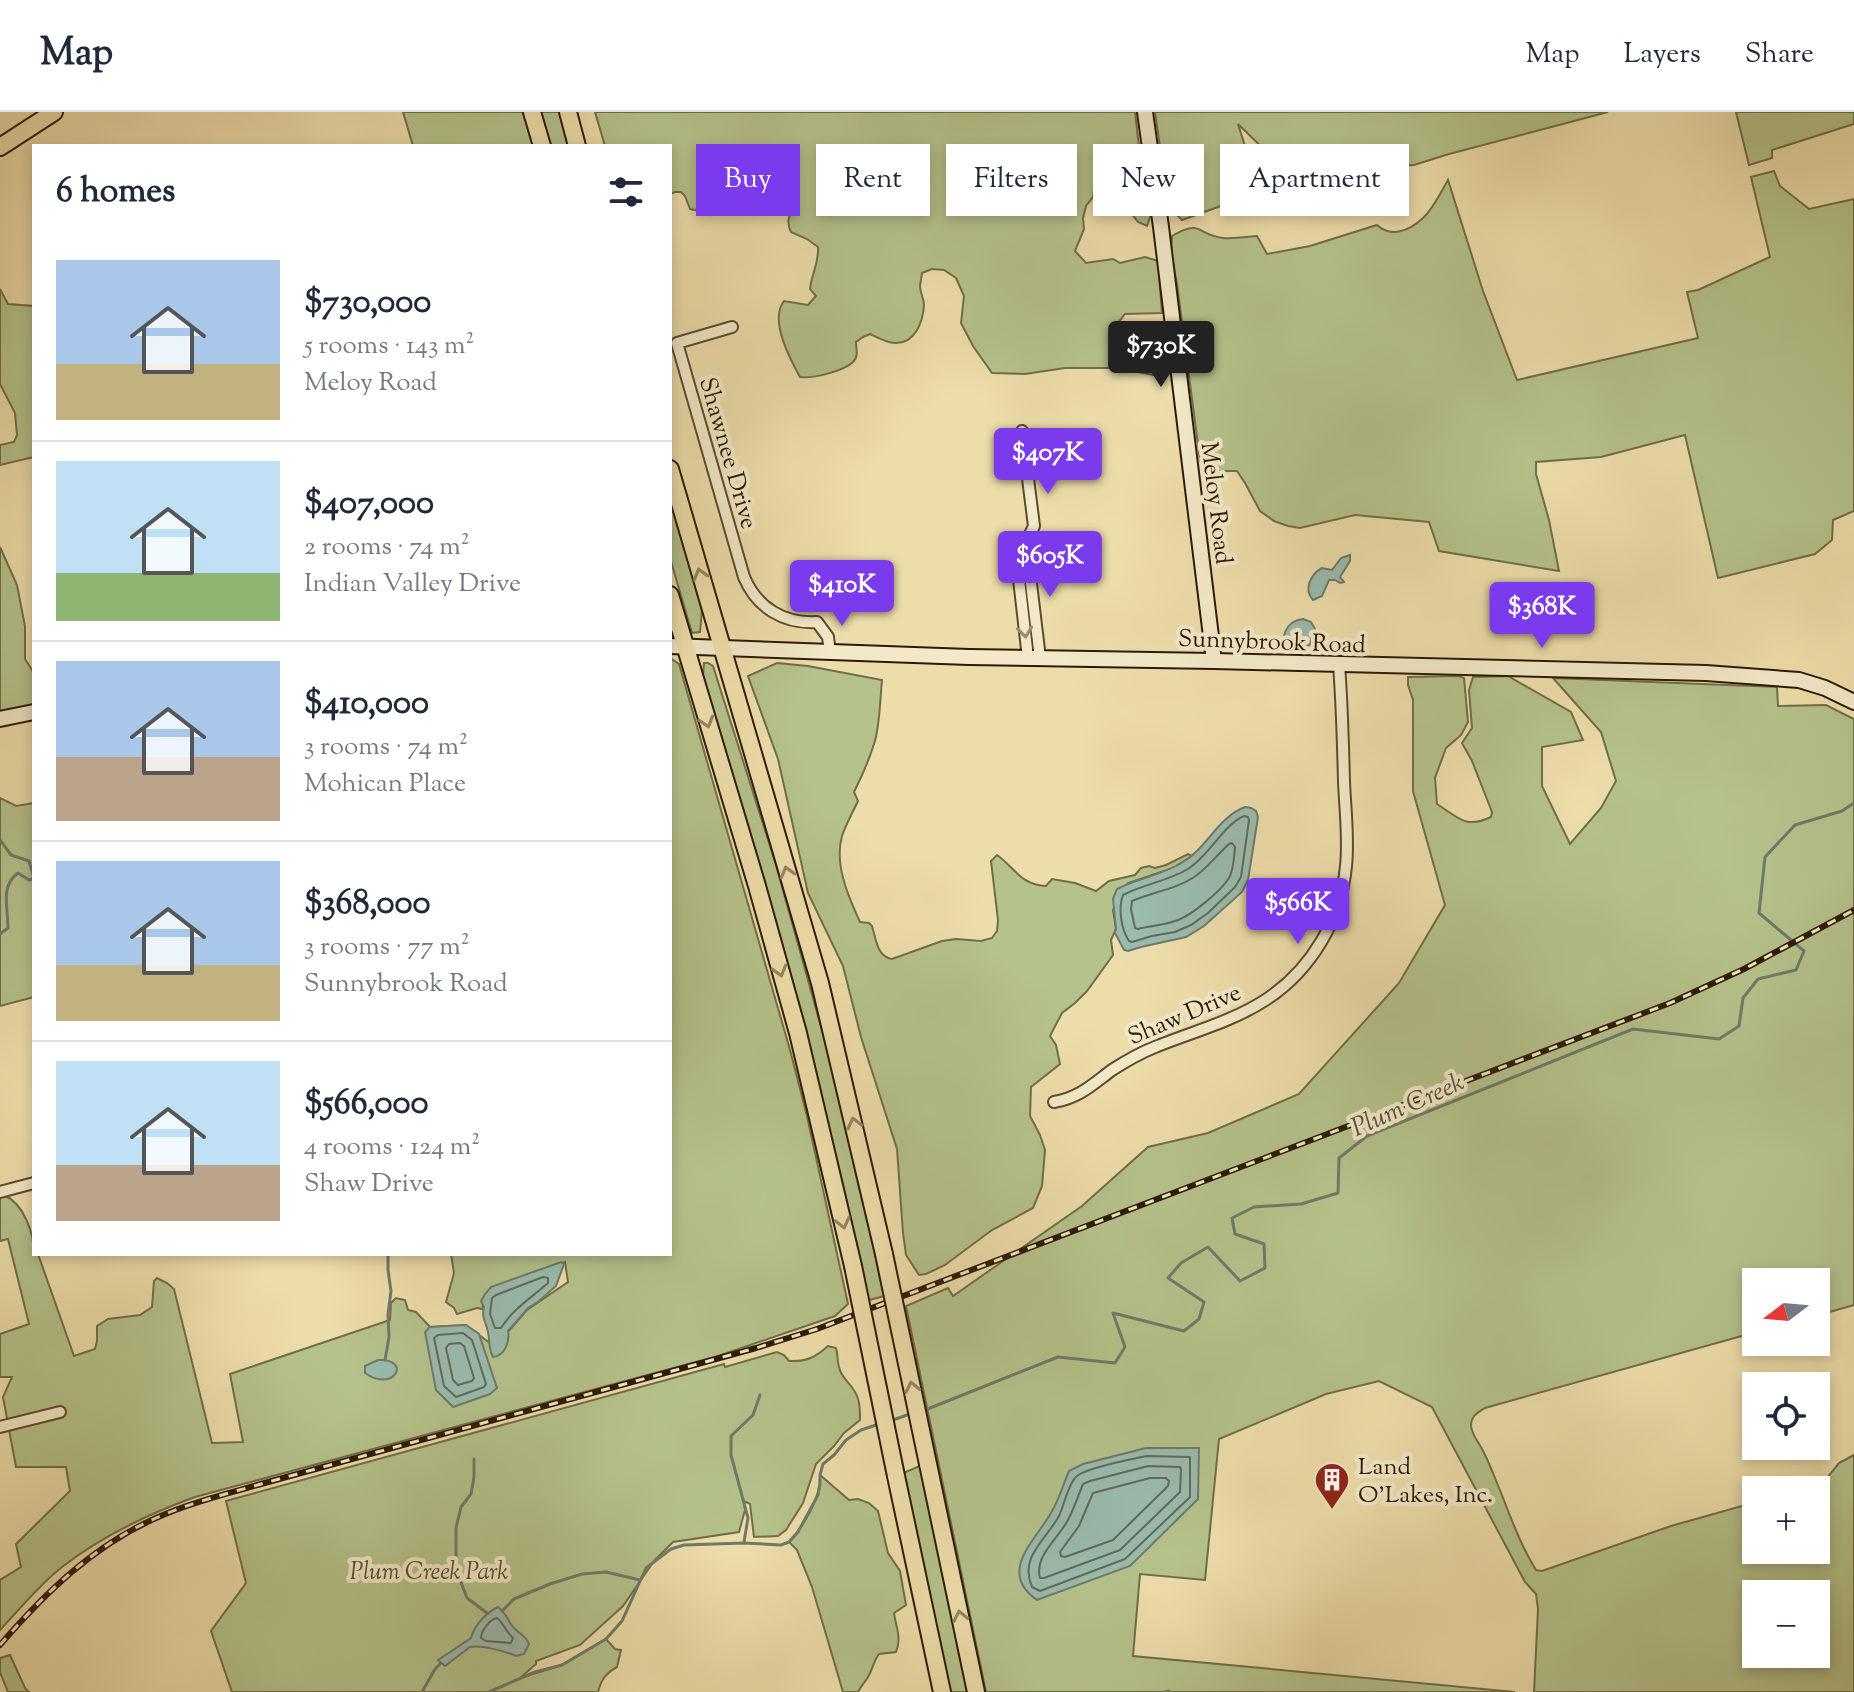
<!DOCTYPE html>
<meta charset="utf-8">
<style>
:root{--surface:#fff;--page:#f6f6f7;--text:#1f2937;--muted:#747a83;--line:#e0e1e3;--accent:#7c3aed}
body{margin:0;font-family:"Sorts Mill Goudy",serif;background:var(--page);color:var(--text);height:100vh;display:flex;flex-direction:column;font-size:30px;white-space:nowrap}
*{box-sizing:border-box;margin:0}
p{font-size:26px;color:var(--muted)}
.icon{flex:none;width:44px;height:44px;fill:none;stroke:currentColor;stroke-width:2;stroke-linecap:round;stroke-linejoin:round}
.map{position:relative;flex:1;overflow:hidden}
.sheet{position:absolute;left:32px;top:32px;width:640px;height:1112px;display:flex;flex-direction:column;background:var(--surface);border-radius:0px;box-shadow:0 4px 12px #0003}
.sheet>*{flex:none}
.banner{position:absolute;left:696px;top:32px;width:760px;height:72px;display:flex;gap:16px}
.needle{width:52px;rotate:254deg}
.controls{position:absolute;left:1742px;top:1156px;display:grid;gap:16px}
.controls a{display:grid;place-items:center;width:88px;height:88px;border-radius:0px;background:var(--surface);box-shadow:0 4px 12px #0003;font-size:40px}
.price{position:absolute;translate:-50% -68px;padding:0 18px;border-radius:8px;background:var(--accent);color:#fff;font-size:26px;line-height:52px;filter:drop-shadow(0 2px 4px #0008)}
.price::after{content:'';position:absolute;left:50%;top:48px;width:24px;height:18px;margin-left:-12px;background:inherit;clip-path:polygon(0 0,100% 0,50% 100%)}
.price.current{background:#222;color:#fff}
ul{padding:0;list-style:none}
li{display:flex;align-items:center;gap:24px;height:200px;padding:0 24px}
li+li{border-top:2px solid var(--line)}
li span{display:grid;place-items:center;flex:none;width:224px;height:160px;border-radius:0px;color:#555}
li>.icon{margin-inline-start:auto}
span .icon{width:96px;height:96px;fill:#fffc;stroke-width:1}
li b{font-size:34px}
h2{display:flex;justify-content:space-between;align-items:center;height:96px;padding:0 24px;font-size:34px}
.tag{padding:0 28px;border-radius:0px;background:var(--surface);box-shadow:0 4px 12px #0003;font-size:28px;line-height:72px}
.tag.current{background:var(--accent);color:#fff}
header{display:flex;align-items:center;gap:48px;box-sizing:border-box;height:112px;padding:0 40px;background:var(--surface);border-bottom:2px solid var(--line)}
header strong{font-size:38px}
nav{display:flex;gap:44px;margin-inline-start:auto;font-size:28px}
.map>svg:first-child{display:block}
.green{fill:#b5c28b;stroke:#706e49;stroke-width:2;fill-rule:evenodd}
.water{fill:#9abbae;stroke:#6e7a6b;stroke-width:2}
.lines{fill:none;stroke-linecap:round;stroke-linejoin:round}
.shore{stroke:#626a5a;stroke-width:2}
.stream{stroke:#6e7a6b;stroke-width:3}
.street-casing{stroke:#5c4a30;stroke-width:14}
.secondary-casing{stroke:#2b1907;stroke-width:18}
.primary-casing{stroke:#2b1907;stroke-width:20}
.street{stroke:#f3e9c8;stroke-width:10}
.secondary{stroke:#f3e9c8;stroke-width:14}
.primary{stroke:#edddaa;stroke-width:16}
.rail-casing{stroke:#2b1907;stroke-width:6}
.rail{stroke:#f3e9c8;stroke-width:3;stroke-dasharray:9;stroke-linecap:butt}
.primary-bridge-casing{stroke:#2b1907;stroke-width:20;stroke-linecap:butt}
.primary-bridge{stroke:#edddaa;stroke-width:16}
.oneway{stroke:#968561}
.oneway2{stroke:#998b71}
.labels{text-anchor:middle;stroke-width:8;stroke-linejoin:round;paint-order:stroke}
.street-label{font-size:24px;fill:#2b1907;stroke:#f3e9c8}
.poi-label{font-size:24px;fill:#2b1907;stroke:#f3e9c8;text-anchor:start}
.park-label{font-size:24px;font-style:italic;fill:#544c2f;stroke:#f3e9c8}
.water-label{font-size:26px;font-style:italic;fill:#525241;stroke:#f3e9c8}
</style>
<header>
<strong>Map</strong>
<nav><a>Map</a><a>Layers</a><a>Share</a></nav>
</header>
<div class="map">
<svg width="1854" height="1580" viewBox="0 0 1854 1580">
<rect width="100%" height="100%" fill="#edddaa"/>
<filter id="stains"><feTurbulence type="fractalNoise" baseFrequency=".0025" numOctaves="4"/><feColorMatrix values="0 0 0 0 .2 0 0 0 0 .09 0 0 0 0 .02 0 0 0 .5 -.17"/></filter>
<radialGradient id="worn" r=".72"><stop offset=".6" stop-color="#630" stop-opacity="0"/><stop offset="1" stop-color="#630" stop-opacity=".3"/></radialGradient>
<g class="green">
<path d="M403 0H525L535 34H413Z"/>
<path d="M539 0H560L570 34H548Z"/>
<path d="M595 0H1135L1141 52 1151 102 1147 114 1138 110 1120 87 1094 77 1093 85 1086 94 1083 106 1084 117 1075 139 1086 151 1113 147 1120 151 1145 145 1158 149 1162 201 1125 202 1118 211 1119 222C1145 228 1148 231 1164 252L1158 260 1153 263 1117 256H1065L1025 262 992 261 973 234 961 211 964 184 956 166 944 158 932 157 922 161C922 162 920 173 920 174 920 181 924 186 924 193 923 210 915 232 895 231 887 231 878 226 870 222L863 225 856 230C856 236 859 245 853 250 844 259 812 267 800 265 790 247 769 208 784 189L808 193 816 184 810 177C812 160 819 152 818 135L807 127 791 120C783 103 796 100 796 84 795 64 772 51 753 54 748 55 741 59 735 62 732 68 730 76 727 82 718 94 703 101 690 97L685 84 681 80H675L670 82V34H605Z"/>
<path d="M1155 0H1608L1449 42 1414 53 1290 60 1278 51 1238 12 1258 75 1218 95 1182 108 1176 102 1175 94 1167 84Z"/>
<path d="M1736 0H1854V12L1772 38V46L1749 53Z"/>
<path d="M1774 59 1780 74 1809 97 1854 87V399L1833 408 1832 428 1815 442 1718 466 1685 323 1601 345 1536 350V362L1549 408 1559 459 1439 439 1429 410 1355 403 1300 416 1288 414 1274 409 1260 399 1245 371 1237 359H1210L1204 356 1200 348 1177 172 1171 140 1172 124C1202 106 1196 123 1223 126 1234 127 1246 125 1257 124L1267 142 1310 134 1377 113C1391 126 1409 119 1423 106 1433 97 1441 80 1448 68L1483 179 1517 268 1698 226 1687 180 1698 178 1770 145 1751 65Z"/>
<path d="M0 177 8 192 34 194V345L0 353V333L14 330 17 323 15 301 0 272Z"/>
<path d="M670 385 702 498 700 520 692 521 670 446Z"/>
<path d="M0 435 17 473 25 514V547L34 561V594L0 600Z"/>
<path d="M670 546 679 552 790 938 807 1004 848 1192 835 1204 718 1244 195 1385C148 1402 102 1424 62 1455 39 1473 20 1497 0 1518V1468L21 1455 16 1432 70 1379 66 1355H16L3 1285 12 1265H0V1222L29 1212 8 1127 0 1129V1084L4 1083C24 1092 34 1121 34 1142H38L74 1244 95 1237 97 1229V1214L108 1207 140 1203 152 1195 154 1169 157 1166 167 1171 174 1177 212 1331 243 1330 230 1262 390 1208 391 1191 396 1186 405 1188 408 1198 416 1200 430 1215 466 1213 495 1235 527 1198 568 1170 565 1150 528 1167 491 1175 482 1197 477 1196 457 1202 454 1196 446 1190 454 1161 451 1142H670Z"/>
<path d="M704 551H708L713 554 776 753 848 1012 884 1184 866 1189 706 584 703 565Z"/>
<path d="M777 551 808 554 882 568C880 587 880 614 874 632 869 648 862 664 854 680L858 689C853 700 846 712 842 724 834 752 848 784 860 810L869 811 872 814C876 827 877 845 892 847L942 829 956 827 981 829 992 826 997 819 998 808 991 749 997 743C1015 756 1021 773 1046 774L1052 767 1075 771 1096 779 1109 769 1135 763 1141 756 1149 754 1155 756 1166 753 1188 742 1192 744 1173 756 1128 771 1113 798 1116 817 1111 828 1113 843 1087 879 1075 891 1062 901 1050 924 1056 933 1060 952 1031 975 1030 1004 1040 1023 1045 1038 1042 1074 1033 1096 992 1118 945 1153 926 1162 919 1163 906 1143 903 1121 897 1037 861 925 843 854 808 781 778 647 748 564Z"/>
<path d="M1458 564 1464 566 1468 610 1461 623 1446 636 1435 666 1437 692C1459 706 1465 717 1491 705L1492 700 1472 649 1462 631 1472 616 1469 578 1473 565 1508 564 1571 600 1583 628 1542 635V674L1570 732 1601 696 1616 669 1601 620 1553 566 1777 575 1778 594 1826 593 1854 607V1193L1816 1204V1170H1756V1220L1485 1296C1477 1301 1471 1304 1471 1314 1472 1323 1478 1329 1482 1337 1487 1346 1491 1356 1495 1366 1508 1397 1518 1429 1536 1458L1542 1459 1671 1414 1756 1390V1438H1816V1378H1793L1827 1366 1839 1351 1854 1343V1580H1534L1538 1497 1536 1482 1525 1470 1432 1295 1379 1269 1326 1282 1219 1327 1205 1468 1140 1462 1133 1544 1515 1580H986L906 1194 948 1176 953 1184 1082 1094 1148 1035 1208 1021 1299 982 1399 871 1445 793 1413 679V588L1408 573V565ZM1756 1482H1816V1542H1756Z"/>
<path d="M0 686 16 694 34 691V885L0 894Z"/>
<path d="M828 1234 836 1236C838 1242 837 1249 839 1255 841 1265 848 1269 853 1277 860 1286 860 1297 860 1308L844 1321 834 1334 816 1352 803 1391 786 1418 778 1424 754 1425 750 1392 744 1389 745 1398 739 1420 673 1430 654 1449 623 1494 580 1533 536 1549V1552L520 1566 562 1553 606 1527 615 1537 621 1538 617 1555C606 1561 601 1568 598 1580H232L211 1519 246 1471 226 1389 724 1252 725 1255 777 1240 784 1243 789 1249C806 1250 816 1245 828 1234Z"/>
<path d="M920 1354 970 1580H949L903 1361Z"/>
<path d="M820 1363 849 1388 858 1387 869 1391 878 1399 888 1441 900 1459 906 1493 894 1501C896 1516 902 1525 896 1540L879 1542C873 1550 873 1557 868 1565 865 1570 861 1574 858 1580H843L812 1475 797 1438 789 1430C804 1413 821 1386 820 1363Z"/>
<path d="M10 1543 25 1576 29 1580H8L0 1560V1546Z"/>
</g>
<g class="water">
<path d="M1350 443V449L1340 465 1344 470 1340 471 1335 468H1329L1322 484 1313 488C1303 477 1311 462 1322 456L1332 458 1341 446Z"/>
<path d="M1303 507 1311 510 1315 517 1310 533 1300 537 1283 534C1283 520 1287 509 1303 507Z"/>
<path d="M1245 695 1251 696 1256 699 1258 705 1248 768 1242 780 1204 814 1186 825 1141 835 1128 839 1124 838 1115 821 1116 817 1113 787 1117 777C1138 766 1163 763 1183 750 1207 736 1218 705 1245 695Z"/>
<path d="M561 1150 564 1152 556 1174 539 1189 528 1196 508 1219C510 1229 505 1244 493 1245 488 1236 490 1229 488 1220 486 1210 481 1205 484 1195L481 1189 485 1182 491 1175Z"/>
<path d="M466 1213 479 1222 497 1276 490 1282 453 1295 436 1278 425 1220 430 1215Z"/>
<path d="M378 1248C412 1246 395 1282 365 1261V1254Z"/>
<path d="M1146 1336H1199L1198 1387 1130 1454 1037 1488C997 1460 1035 1429 1051 1401 1059 1388 1063 1373 1069 1359L1083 1352Z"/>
<path d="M498 1495C509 1504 507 1510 515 1517 521 1523 525 1523 529 1532L524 1542 516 1544C505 1539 481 1533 470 1535L445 1554 438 1548 471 1526C475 1512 486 1501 498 1495Z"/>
</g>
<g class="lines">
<g class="shore">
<path d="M1244 704 1248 705 1249 708 1241 765 1235 775 1208 801 1191 813 1175 820 1152 824 1132 830 1129 829C1121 817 1118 796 1123 783 1144 772 1168 769 1188 757 1210 743 1223 713 1244 704Z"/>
<path d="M1232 731 1235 735C1234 744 1234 757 1229 766 1221 779 1190 805 1175 809 1164 813 1150 814 1138 817L1135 816 1131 797 1132 789C1153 780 1178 777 1197 763 1209 754 1218 742 1229 732Z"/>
<path d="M543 1165 548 1166V1171C531 1186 513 1197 501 1216H495L490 1202 492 1186 496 1183Z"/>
<path d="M463 1221 472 1228 486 1272 484 1275 456 1285 444 1274 434 1226 438 1223Z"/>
<path d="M460 1231 464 1234 474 1266 472 1269 458 1273 453 1268 446 1236 449 1232Z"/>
<path d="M1147 1344 1190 1345V1385L1125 1447 1040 1479 1032 1475C1019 1445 1045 1429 1059 1404 1064 1394 1068 1372 1076 1365 1084 1356 1133 1347 1147 1344Z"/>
<path d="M1148 1354 1180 1355 1181 1358 1180 1380 1120 1438 1044 1466H1040C1034 1444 1058 1427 1068 1408 1074 1397 1078 1384 1083 1372L1090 1369Z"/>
<path d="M1150 1366H1166L1169 1369 1168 1374 1113 1428 1065 1445 1061 1444 1060 1440 1079 1414 1093 1381Z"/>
<path d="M497 1506C503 1510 505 1519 513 1526L511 1531 486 1529 481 1526C481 1519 490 1507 497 1506Z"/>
</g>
<g class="stream">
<path d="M0 728 11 743 29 749 34 766 29 768 18 761C0 774 8 795 8 816L0 822"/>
<path d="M385 1248 389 1225 388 1202 391 1179 388 1158V1142"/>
<path d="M925 1298 1058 1245 1115 1251 1125 1235 1113 1201 1184 1219 1199 1207 1204 1190 1168 1166 1181 1151 1208 1135 1240 1169 1265 1156 1264 1132 1235 1122 1232 1106 1254 1095 1301 1092 1338 1081 1339 1046 1367 1024 1633 917 1719 927 1739 914 1743 886 1758 867 1796 858 1804 839 1759 801 1765 745 1795 713 1842 699 1854 691"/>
<path d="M890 1309 910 1302"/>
<path d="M474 1347V1365L471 1382 461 1395 456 1416V1457L467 1486 487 1501"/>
<path d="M744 1430 748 1406 731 1343V1324L753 1303 760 1283"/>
<path d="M502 1499 514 1487 550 1472 582 1462 606 1460 640 1468"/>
<path d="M422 1580 435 1557 440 1552"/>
<path d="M489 1580 535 1560 562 1553 606 1527 622 1509 646 1456 671 1437 684 1433 744 1431 781 1433 789 1430 798 1420 818 1383 820 1372V1363L823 1352 834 1343 846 1328 861 1318 879 1312"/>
<path d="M1165 1580 1169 1579"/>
</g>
<defs>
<g id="street">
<path d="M732 215 677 231 744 465C757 496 784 512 817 510L828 525 830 541"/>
<path d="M1022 319 1034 414 1017 450 1028 546"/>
<path d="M1022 440 1029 455 1040 546"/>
<path d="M1054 990C1079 986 1093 972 1112 958 1126 949 1140 941 1155 935 1192 920 1234 909 1267 887 1312 857 1341 807 1346 754 1349 726 1345 697 1344 669 1343 630 1342 591 1339 553"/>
<path d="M0 1080 34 1071"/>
<path d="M0 1315 60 1300"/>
</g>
<g id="secondary">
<path d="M1145 0 1161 115 1214 549"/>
<path d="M670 534 969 545 1214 549 1706 561 1799 568 1825 576 1854 590"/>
<path d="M0 607 34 600"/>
</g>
<g id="primary">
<path d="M532 0 542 34"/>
<path d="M568 0 577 34"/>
<path d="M0 35 54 0"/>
<path d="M670 357 820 871 884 1142"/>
<path d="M670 483 757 774 798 921 853 1154"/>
<path d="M928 1352 976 1580"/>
<path d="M896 1364 942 1580"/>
</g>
</defs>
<use href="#street" class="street-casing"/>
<use href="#secondary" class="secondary-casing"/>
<use href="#primary" class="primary-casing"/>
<use href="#street" class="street"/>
<use href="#secondary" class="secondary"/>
<use href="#primary" class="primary"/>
<defs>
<path id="rail" d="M0 1533C45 1481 93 1434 156 1406 189 1391 226 1382 261 1372L756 1236 817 1217 1670 891 1744 857 1854 798"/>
</defs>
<use href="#rail" class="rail-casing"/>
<use href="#rail" class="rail"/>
<defs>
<g id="primary-bridge">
<path d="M884 1142 928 1352"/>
<path d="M853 1154 896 1364"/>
</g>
</defs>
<use href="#primary-bridge" class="primary-bridge-casing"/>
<use href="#primary-bridge" class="primary-bridge"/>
</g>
<defs><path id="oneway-chevron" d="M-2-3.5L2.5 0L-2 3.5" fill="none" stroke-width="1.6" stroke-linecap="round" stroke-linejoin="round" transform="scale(2)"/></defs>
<g class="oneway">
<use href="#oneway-chevron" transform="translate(700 462) rotate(-106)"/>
<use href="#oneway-chevron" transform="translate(707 610) rotate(73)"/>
<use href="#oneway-chevron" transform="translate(787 760) rotate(-106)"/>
<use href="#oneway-chevron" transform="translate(780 859) rotate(74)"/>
<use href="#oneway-chevron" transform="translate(854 1011) rotate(-103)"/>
<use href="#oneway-chevron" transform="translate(843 1111) rotate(77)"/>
<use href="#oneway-chevron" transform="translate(912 1275) rotate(-102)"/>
<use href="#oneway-chevron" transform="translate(960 1504) rotate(-102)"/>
</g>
<use class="oneway2" href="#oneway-chevron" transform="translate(1025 520) rotate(83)"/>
<defs>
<symbol id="building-pin" viewBox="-11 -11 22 30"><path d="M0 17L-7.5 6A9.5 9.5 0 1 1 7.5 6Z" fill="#8f2418" stroke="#f3e9c8"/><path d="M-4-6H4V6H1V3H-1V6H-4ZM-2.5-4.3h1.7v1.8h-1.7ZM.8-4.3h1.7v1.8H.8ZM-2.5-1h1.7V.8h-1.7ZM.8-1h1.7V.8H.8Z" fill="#fff"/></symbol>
</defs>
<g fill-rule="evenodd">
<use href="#building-pin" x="1312" y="1348" width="40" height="54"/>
</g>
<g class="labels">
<g class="street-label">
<text transform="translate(729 341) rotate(74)" y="8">Shawnee Drive</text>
<text transform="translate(1217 391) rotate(83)" y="8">Meloy Road</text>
<text transform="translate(1272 529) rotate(2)" y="8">Sunnybrook Road</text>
<text transform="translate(1184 902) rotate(-23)" y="8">Shaw Drive</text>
</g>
<g class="poi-label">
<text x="1358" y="1362">Land<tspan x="1358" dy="28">O'Lakes, Inc.</tspan></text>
</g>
<g class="park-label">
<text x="429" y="1467">Plum Creek Park</text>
</g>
<g class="water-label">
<text transform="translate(1407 992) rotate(-24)" y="9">Plum Creek</text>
</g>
</g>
<rect width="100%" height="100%" filter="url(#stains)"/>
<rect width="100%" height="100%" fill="url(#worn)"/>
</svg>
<div class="controls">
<a><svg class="needle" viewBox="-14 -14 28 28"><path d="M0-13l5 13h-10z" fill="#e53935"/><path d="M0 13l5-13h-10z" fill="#747a83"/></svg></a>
<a><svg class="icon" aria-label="locate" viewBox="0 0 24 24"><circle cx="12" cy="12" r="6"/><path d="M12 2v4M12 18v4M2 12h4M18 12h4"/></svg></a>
<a>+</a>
<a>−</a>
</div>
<b class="price current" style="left:1161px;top:277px">$730K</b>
<b class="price" style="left:1048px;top:384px">$407K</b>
<b class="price" style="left:1050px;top:487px">$605K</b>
<b class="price" style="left:842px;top:516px">$410K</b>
<b class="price" style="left:1542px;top:538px">$368K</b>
<b class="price" style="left:1298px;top:834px">$566K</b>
<div class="banner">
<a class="tag current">Buy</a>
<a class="tag">Rent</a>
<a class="tag">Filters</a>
<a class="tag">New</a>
<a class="tag">Apartment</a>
</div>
<section class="sheet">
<h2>6 homes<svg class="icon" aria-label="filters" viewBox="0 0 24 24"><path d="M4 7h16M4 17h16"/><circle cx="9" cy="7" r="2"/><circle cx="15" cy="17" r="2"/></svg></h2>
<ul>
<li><span style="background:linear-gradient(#a9c7e8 65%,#c2b280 0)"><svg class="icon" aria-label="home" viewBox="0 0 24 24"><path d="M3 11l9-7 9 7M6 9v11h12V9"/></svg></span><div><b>$730,000</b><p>5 rooms · 143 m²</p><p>Meloy Road</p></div></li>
<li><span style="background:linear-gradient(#bfe0f5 70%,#8fb573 0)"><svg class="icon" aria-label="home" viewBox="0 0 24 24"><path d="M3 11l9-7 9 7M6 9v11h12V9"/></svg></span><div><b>$407,000</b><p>2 rooms · 74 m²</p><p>Indian Valley Drive</p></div></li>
<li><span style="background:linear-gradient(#a9c7e8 60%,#b9a48a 0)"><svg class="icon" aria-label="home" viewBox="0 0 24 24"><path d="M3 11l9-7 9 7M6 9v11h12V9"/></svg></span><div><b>$410,000</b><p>3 rooms · 74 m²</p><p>Mohican Place</p></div></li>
<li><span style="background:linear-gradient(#a9c7e8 65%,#c2b280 0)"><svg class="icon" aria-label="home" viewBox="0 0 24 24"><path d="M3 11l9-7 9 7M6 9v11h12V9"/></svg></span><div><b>$368,000</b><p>3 rooms · 77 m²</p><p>Sunnybrook Road</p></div></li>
<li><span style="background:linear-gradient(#bfe0f5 65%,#b9a48a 0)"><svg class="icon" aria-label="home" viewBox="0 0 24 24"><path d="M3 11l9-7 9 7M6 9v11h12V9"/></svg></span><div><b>$566,000</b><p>4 rooms · 124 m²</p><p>Shaw Drive</p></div></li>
</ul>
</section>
</div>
